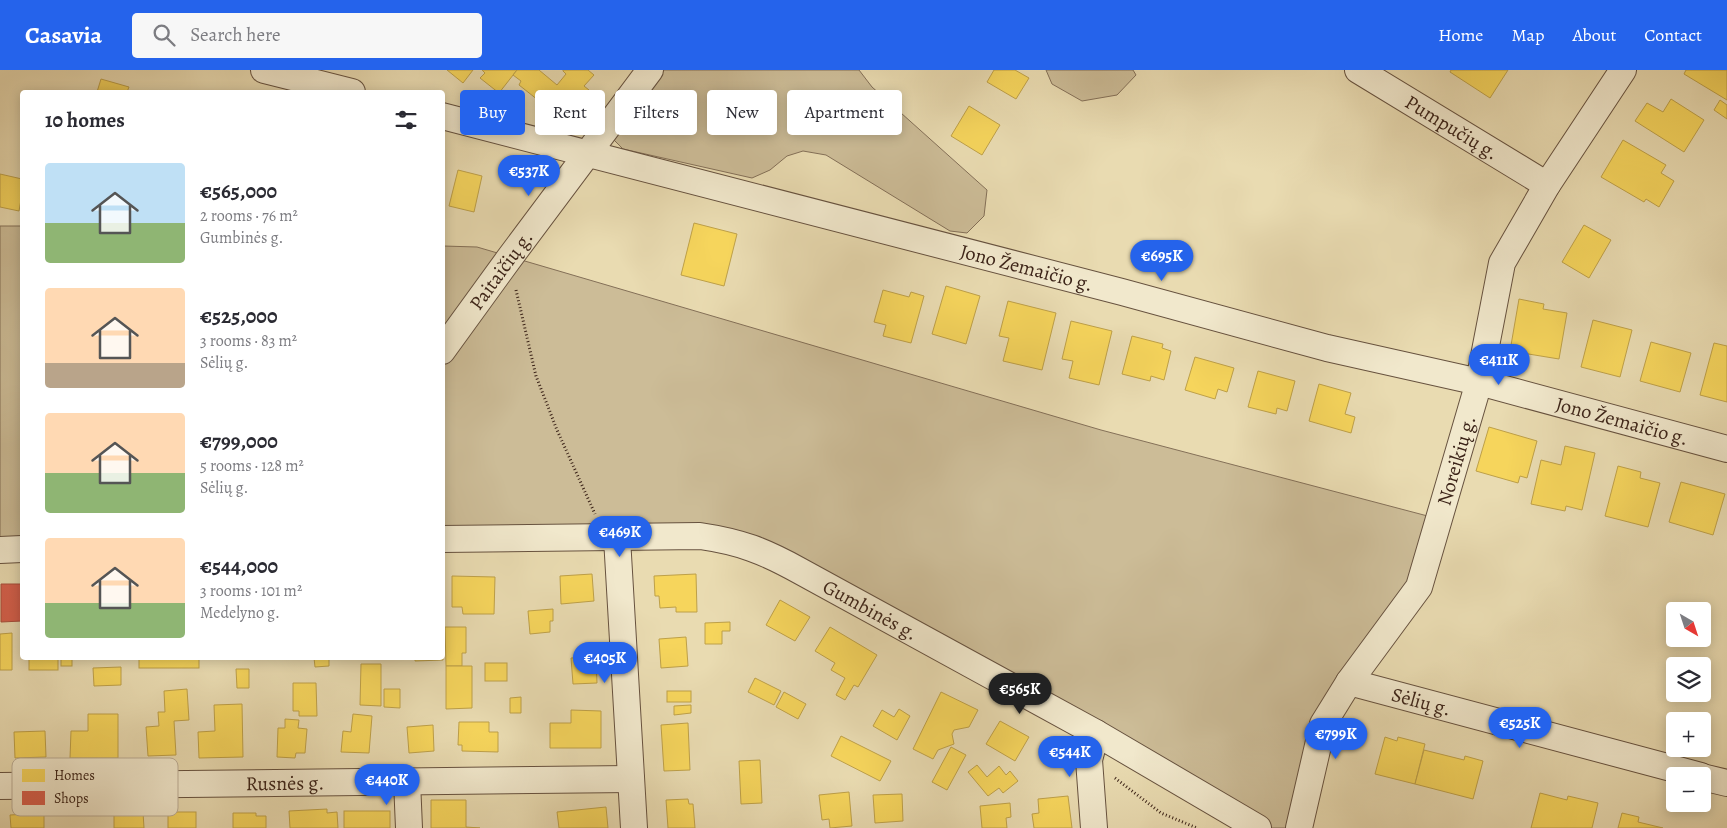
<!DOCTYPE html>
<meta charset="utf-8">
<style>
:root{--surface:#fff;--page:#f7f7f7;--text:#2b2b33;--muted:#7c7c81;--accent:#2563eb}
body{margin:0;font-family:Alegreya,serif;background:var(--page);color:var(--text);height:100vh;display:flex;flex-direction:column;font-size:19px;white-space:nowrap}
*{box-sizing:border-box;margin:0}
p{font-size:16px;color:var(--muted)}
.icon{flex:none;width:28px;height:28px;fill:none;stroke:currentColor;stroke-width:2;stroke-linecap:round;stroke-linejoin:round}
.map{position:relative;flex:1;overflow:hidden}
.drawer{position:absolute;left:20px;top:20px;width:425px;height:570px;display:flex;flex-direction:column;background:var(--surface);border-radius:5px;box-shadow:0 2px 12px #0003}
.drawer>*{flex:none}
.hud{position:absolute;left:460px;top:20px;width:475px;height:45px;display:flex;gap:10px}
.needle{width:32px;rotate:141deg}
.controls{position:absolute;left:1666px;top:532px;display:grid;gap:10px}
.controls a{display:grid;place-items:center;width:45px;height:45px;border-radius:5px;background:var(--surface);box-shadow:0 2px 12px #0003;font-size:25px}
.price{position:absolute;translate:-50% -42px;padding:0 11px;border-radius:18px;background:var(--accent);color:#fff;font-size:16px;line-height:32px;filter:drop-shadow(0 1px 2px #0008)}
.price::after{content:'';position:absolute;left:50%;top:30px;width:15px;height:11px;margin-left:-8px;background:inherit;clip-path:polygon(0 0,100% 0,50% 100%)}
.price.on{background:#222;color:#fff}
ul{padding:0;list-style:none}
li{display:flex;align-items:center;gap:15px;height:125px;padding:0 25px}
li span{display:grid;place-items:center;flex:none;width:140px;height:100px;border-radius:5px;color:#555}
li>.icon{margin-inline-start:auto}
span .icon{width:60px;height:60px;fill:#fffc;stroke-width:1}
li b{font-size:21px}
h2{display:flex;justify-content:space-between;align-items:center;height:60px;padding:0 25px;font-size:21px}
.tag{padding:0 18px;border-radius:5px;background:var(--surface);box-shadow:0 2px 12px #0003;font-size:18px;line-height:45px}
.tag.on{background:var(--accent);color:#fff}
header{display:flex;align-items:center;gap:30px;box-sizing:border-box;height:70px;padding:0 25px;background:var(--accent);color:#fff}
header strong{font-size:24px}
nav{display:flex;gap:28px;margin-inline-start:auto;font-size:18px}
.search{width:350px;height:45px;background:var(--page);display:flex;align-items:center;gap:12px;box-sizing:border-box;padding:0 18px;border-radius:5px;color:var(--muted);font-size:19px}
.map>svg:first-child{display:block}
.green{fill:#ccbc97;stroke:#847058}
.homes{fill:#f6d55c;stroke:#bea048}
.shops{fill:#d6604d;stroke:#a84e3d}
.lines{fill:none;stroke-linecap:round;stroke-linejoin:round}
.minor-casing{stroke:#67523f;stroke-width:28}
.path{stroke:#3c2419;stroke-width:3;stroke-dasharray:1 2.5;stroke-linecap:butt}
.minor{stroke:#f1e8cc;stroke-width:26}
.labels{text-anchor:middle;stroke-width:5;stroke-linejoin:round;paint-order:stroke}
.street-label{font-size:20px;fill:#3c2419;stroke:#f1e8cc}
.key{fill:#f1e8cc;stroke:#bbad96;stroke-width:1}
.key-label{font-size:14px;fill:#3c2419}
</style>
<header>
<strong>Casavia</strong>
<div class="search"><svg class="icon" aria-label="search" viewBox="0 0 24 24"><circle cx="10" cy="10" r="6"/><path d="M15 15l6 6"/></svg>Search here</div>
<nav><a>Home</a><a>Map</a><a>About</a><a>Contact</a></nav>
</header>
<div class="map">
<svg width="1727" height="758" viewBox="0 0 1727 758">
<rect width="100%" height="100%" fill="#e9dbb1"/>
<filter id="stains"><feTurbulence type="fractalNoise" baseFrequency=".004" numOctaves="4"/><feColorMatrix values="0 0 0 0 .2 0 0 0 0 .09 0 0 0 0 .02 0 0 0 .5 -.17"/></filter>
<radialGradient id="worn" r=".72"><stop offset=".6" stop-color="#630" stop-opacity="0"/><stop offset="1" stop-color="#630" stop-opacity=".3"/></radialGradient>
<g class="green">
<path d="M664 0H859L872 17 987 120 984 146 967 163 950 161 826 85 803 81 787 86 770 100 752 108 623 79 614 70 613 62Z"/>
<path d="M1046 0H1133L1136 5 1117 25 1082 31 1052 14Z"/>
<path d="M0 156H22V479L0 480Z"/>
<path d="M443 176 477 177 1101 360 1439 449 1419 517 1349 612 1299 758H1258L753 477 443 469Z"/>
</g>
<g class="homes">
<path d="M447 0H473L463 13Z"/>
<path d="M482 0H517L499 23 480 8 485 3Z"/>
<path d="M517 0H539L557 15 566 4 563 1V0H588L594 5 584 16 589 20 581 30 576 26 562 43 546 31 543 34 519 15 521 11 513 5Z"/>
<path d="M994 0H1015L1029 8 1016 29 987 12Z"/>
<path d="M1451 0H1508L1490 28 1450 2Z"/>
<path d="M1686 0H1727V30L1684 4Z"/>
<path d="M101 9 129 17 127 22H97Z"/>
<path d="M1671 29 1704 50 1684 82 1635 51 1647 33 1663 42Z"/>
<path d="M1720 30 1727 35V49L1714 40Z"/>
<path d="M969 36 1000 55 982 85 951 66Z"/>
<path d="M1623 70 1666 95 1661 103 1674 111 1659 137 1646 129 1644 132 1601 107Z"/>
<path d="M458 100 482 106 474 142 449 136Z"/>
<path d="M0 104 22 109V124L19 141 0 137Z"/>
<path d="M694 153 737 164 724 216 681 205Z"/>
<path d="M1584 155 1611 170 1589 208 1562 192Z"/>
<path d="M946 216 980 226 966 274 932 264Z"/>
<path d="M883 220 909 227 911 222 924 226 911 273 883 266 886 255 874 252Z"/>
<path d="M1519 229 1544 234 1543 239 1567 243 1559 289 1510 281Z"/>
<path d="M1008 231 1056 243 1042 300 1003 291 1009 268 999 266Z"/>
<path d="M1593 250 1632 260 1620 307 1581 297Z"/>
<path d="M1071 251 1112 261 1099 315 1069 308 1073 291 1062 289Z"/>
<path d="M1132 266 1163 274 1162 278 1171 281 1164 310 1151 306 1150 311 1122 304Z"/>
<path d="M1651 272 1691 283 1680 322 1640 311Z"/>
<path d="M1714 273 1727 276V332L1700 325Z"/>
<path d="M1195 287 1234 298 1227 322 1218 319 1215 329 1185 320Z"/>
<path d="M1258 301 1295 311 1287 341 1277 338 1276 344 1248 337Z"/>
<path d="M1319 314 1351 323 1345 344 1355 347 1351 363 1309 351Z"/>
<path d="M1489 357 1537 371 1527 408 1520 406 1518 413 1476 401Z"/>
<path d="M1565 376 1595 383 1582 440 1566 436 1565 441 1531 434 1541 390 1561 395Z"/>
<path d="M1618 396 1641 402 1640 408 1660 413 1648 457 1605 446Z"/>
<path d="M1681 412 1725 424 1713 465 1669 452Z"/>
<path d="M592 504 594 531 561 534 560 506Z"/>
<path d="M696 504 697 542H676V537L660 538 659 526H655L654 506Z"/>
<path d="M452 506 495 507 494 544H463L462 537H452Z"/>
<path d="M780 530 810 547 795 571 766 555Z"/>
<path d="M553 539V551H550V562L530 564 528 541Z"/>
<path d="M730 552V561H722V574H705V553Z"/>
<path d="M445 557H466V583H462V596H446Z"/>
<path d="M830 557 877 585 858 617 854 615 845 630 836 625 845 608 831 600 835 593 815 581Z"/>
<path d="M12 563V600H0V564Z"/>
<path d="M442 565 443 590 415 591V588H442Z"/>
<path d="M686 567 688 596 661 598 659 569Z"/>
<path d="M596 587 597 613 573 614 571 588Z"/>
<rect x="29" y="588" width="29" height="12"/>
<rect x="61" y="588" width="11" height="8"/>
<rect x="139" y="588" width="60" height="10"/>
<path d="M314 588H329V596L315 597Z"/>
<rect x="485" y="593" width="22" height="18"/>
<path d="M361 594H381V636L360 635Z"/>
<path d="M446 596H472V638L446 639Z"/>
<path d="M121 597V615L94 616 93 598Z"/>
<path d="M236 599H249V618H237Z"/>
<path d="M755 608 781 621 774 635 748 622Z"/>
<path d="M293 613H316L317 646H299V641H293Z"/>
<path d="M187 619 189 650 174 651 176 685 148 686 146 657 159 656 158 642H165L164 621Z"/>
<path d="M384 619H400V638L384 637Z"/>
<rect x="667" y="621" width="24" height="11"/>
<path d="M784 622 806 634 798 649 776 637Z"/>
<path d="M941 622 978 640 969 657 954 660 952 664 954 674 938 680 933 689 913 679Z"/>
<path d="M521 627V643H510V628Z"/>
<path d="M242 634 243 687 199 688 198 662 215 661 214 635Z"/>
<path d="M691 635V643L674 645V636Z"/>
<path d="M899 639 910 646 897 670 873 656 882 640 894 647Z"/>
<path d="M571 640 601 641V678H550V653H571Z"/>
<path d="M88 644H118V688H70L71 661H88Z"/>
<path d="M353 644 372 646 369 683 341 682 343 661 351 662Z"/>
<path d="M285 649 299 650 298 658 307 659 305 683H296L295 688 277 687 278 658H285Z"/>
<path d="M1000 651 1029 667 1015 691 986 674Z"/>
<path d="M459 652H489V662H498V682L462 681V675H458Z"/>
<path d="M688 653 690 700 664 701 661 655Z"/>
<path d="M433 655 434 681 409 683 407 657Z"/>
<path d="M45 661 46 687 15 688 14 662Z"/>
<path d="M841 666 891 691 880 711 831 686Z"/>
<path d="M1385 667 1397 671 1398 667 1425 674 1415 714 1375 704Z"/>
<path d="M951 677 966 685 947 720 932 712Z"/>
<path d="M1424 680 1464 690 1465 686 1483 691 1473 729 1415 714Z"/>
<path d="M760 690 762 733 741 734 739 691Z"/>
<path d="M977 695 987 707 999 696 1006 705 1010 701 1018 711 1003 723 999 718 988 726 968 702Z"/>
<path d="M849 722 852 756 830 758 829 749 822 750 819 725Z"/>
<path d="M1540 723 1567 730 1568 726 1598 733 1592 758H1531Z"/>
<path d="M902 724 903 751 875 753 873 725Z"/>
<path d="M1068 726 1072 758H1034L1032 744 1039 743 1038 729Z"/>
<path d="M688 729 689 734H693L695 758H668L666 730Z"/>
<path d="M431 730H466V757L480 758H431Z"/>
<path d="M1010 733 1011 747 1006 748 1007 758H982L980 736Z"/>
<path d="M606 737 608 758H559L557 742Z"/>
<path d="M327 739V743L337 742 338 758H290L289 741Z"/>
<rect x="344" y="741" width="46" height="17"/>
<path d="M143 742 144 758H114V743Z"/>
<rect x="168" y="742" width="28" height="16"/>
<path d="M44 743V758H11L10 745Z"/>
<path d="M233 743H256V746H266V758H233Z"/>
<path d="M1622 743 1639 747 1638 752 1663 758H1618Z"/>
</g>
<path class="shops" d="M1 514H22V551L1 552Z"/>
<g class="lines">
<defs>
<g id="minor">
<path d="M264 0 352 22"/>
<path id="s1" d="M1358 0 1547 115"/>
<path id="s2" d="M442 46 1122 222 1327 278 1479 312 1727 379"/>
<path id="s3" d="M442 281 508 190 650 0"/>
<path d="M617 468 634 758"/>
<path id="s4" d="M442 469 700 466C741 472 764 481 800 501L1096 663 1258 758"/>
<path d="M0 480 22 479"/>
<path id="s5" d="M1349 612 1701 706"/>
<path d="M1702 707 1727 713"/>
<path d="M407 711 409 758"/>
<path id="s6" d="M0 716 631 709"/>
<path d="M1094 758 1089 690 1096 663"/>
<path id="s7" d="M1299 758 1323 654 1349 612 1419 517 1479 312 1502 193 1547 115 1623 0"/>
</g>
</defs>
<use href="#minor" class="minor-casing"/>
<g class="path">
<path d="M516 220 536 306 557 360 595 444"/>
<path d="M1115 708 1161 743 1197 758"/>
</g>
<use href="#minor" class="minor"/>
</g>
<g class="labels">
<g class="street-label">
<text dy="7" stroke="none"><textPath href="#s1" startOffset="110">Pumpučių g.</textPath></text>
<text dy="7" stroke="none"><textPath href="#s2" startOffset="604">Jono Žemaičio g.</textPath></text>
<text dy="7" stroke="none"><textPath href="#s3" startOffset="100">Paitaičių g.</textPath></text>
<text dy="7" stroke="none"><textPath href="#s2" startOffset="1219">Jono Žemaičio g.</textPath></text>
<text dy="7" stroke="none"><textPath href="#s7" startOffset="406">Noreikių g.</textPath></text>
<text dy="7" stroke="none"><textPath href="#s4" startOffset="445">Gumbinės g.</textPath></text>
<text dy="7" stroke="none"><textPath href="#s5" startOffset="75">Sėlių g.</textPath></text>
<text dy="7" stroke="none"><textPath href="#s6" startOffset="285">Rusnės g.</textPath></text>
</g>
</g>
<rect x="12" y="688" width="166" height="58" rx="8" class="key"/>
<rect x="22" y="699" width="23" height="13" fill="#f6d55c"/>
<rect x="22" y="721" width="23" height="14" fill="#d6604d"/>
<g class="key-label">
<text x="54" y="710">Homes</text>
<text x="54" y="733">Shops</text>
</g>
<rect width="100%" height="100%" filter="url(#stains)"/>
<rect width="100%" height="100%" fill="url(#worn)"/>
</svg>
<div class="controls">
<a><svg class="needle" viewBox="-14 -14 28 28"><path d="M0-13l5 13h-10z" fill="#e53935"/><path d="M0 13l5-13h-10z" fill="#7c7c81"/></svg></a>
<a><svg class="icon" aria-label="layers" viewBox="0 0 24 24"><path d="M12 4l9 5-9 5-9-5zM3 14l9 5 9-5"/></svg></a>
<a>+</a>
<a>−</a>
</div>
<b class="price" style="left:529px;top:127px">€537K</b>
<b class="price" style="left:1162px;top:212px">€695K</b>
<b class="price" style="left:1499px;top:316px">€411K</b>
<b class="price" style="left:620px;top:488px">€469K</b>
<b class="price" style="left:605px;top:614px">€405K</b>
<b class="price on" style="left:1020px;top:645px">€565K</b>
<b class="price" style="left:1520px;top:679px">€525K</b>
<b class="price" style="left:1336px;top:690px">€799K</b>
<b class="price" style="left:1070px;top:708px">€544K</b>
<b class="price" style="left:387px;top:736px">€440K</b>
<div class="hud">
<a class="tag on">Buy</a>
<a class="tag">Rent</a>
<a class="tag">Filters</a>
<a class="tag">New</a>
<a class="tag">Apartment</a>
</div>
<section class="drawer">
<h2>10 homes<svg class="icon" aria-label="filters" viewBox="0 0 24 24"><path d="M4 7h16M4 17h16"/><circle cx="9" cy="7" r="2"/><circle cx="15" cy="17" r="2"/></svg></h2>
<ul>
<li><span style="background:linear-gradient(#bfe0f5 60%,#8fb573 0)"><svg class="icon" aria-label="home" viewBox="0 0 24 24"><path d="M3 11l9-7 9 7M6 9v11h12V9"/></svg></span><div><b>€565,000</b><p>2 rooms · 76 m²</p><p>Gumbinės g.</p></div></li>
<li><span style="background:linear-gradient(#ffd9b3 75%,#b9a48a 0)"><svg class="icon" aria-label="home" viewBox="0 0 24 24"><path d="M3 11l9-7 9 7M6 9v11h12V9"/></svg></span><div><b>€525,000</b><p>3 rooms · 83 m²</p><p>Sėlių g.</p></div></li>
<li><span style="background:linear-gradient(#ffd9b3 60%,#8fb573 0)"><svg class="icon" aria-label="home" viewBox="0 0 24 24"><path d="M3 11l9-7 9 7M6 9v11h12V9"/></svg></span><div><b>€799,000</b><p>5 rooms · 128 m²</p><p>Sėlių g.</p></div></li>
<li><span style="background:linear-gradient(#ffd9b3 65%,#8fb573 0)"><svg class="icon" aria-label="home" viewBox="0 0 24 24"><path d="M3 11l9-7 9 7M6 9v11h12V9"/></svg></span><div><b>€544,000</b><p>3 rooms · 101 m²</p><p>Medelyno g.</p></div></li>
</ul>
</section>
</div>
